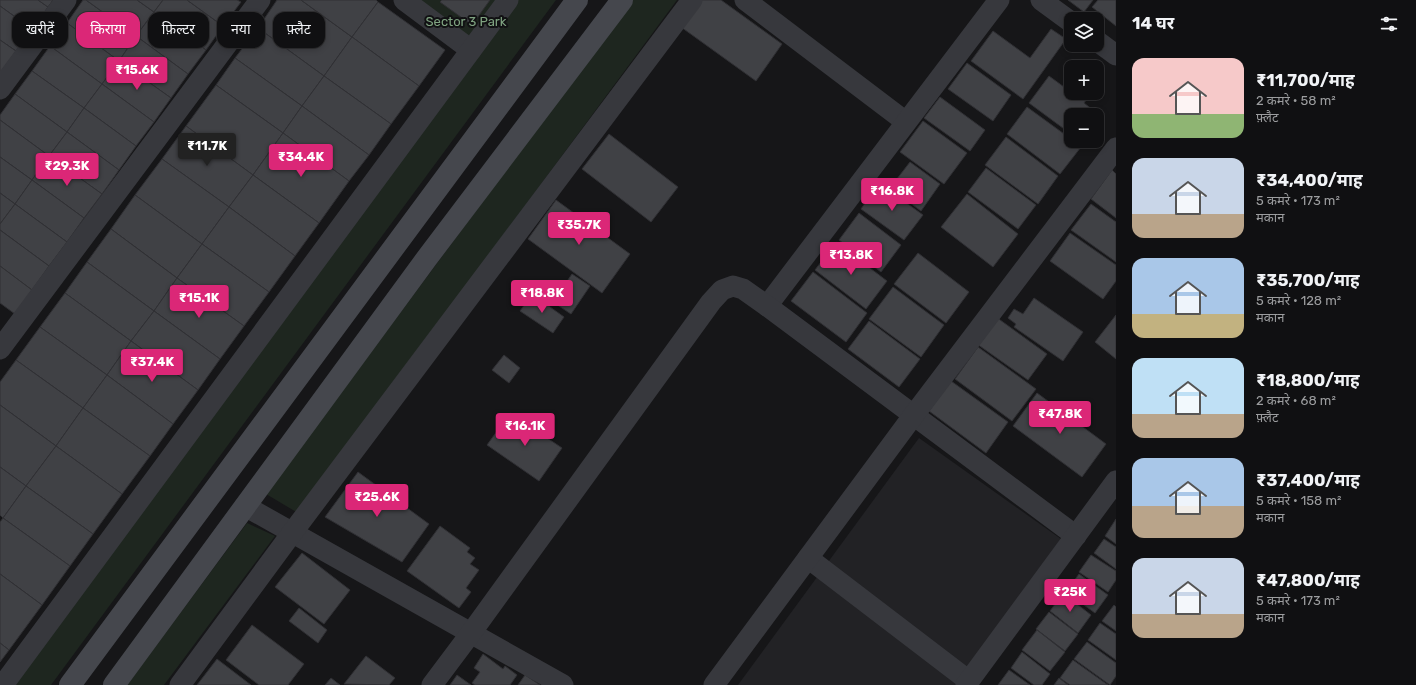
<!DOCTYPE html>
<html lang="hi">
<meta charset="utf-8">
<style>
:root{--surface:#101012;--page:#1e1e20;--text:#f1f3f6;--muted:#9c9d9f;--line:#303032;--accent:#db2777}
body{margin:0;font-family:Rubik,"Noto Sans Devanagari",sans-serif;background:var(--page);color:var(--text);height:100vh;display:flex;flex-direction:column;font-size:15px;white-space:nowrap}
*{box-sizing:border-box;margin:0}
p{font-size:13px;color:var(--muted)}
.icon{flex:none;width:22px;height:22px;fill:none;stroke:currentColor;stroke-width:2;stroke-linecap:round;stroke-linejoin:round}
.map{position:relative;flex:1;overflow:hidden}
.drawer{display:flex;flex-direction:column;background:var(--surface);width:300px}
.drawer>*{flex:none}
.banner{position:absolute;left:12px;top:12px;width:380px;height:36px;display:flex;gap:8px}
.controls{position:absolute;left:1064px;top:12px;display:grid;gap:8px}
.controls a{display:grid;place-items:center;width:40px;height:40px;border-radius:8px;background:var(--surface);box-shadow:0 2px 6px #0003,0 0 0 1px var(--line);font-size:20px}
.price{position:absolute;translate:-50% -34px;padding:0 9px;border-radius:4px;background:var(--accent);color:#fff;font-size:13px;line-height:26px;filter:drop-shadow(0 1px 2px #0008)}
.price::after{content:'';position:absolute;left:50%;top:24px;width:12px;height:9px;margin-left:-6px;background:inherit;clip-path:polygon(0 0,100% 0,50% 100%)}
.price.current{background:#222;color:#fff}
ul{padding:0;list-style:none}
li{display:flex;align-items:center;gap:12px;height:100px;padding:0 16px}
li span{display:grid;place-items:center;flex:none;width:112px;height:80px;border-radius:12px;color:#555}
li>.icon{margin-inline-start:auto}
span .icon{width:48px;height:48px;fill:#fffc;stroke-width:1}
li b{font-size:17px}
h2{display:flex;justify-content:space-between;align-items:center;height:48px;padding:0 16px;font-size:17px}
.tag{padding:0 14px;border-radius:12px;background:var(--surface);box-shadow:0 2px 6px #0003,0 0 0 1px var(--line);font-size:14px;line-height:36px}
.tag.current{background:var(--accent);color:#fff}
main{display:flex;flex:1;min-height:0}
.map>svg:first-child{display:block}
.built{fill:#222225}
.green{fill:#1e261f}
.building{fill:#404145;stroke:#303034}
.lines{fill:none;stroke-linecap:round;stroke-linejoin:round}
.street{stroke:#37383d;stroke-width:21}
.secondary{stroke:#45474d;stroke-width:22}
.labels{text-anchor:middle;stroke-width:4;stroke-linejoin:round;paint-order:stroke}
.park-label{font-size:13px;fill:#7fa381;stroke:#111113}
</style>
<main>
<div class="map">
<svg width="1116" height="685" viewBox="0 0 1116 685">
<rect width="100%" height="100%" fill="#161618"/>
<path class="built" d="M919 438 1061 539 958 685H738Z"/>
<g class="green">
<path d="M404 0H508L471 50Z"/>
<path d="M516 0H556L51 685H13Z"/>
<path d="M632 0H677L298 513 266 494Z"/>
<path d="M247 523 275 536 164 685H127Z"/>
</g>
<g class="building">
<path d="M0 0H38L48 7 32 29 0 6Z"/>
<path d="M38 0H53L48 7Z"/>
<path d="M83 0H86L136 36 119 61 67 23Z"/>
<path d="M86 0H137L154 12 136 36Z"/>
<path d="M137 0H163L154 12Z"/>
<path d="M163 0H187L223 26 206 50 154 12Z"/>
<path d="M187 0H237L241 2 223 26Z"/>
<path d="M277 0H301L352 37 324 76 258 28Z"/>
<path d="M301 0H376L378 2 352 37Z"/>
<path d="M442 0H490L472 25 440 2Z"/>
<path d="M701 0H721L782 44 756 81 681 27Z"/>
<path d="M1068 0H1093L1084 12Z"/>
<path d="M1098 0H1116V26L1092 7Z"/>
<path d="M378 2 445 50 419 86 352 37Z"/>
<path d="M0 6 32 29 16 51 0 40Z"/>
<path d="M154 12 206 50 188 74 136 36Z"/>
<path d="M67 23 119 61 102 84 50 46Z"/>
<path d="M258 28 324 76 302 106 235 58Z"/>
<path d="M1051 29 1066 39 1023 99 971 61 993 31 1030 58Z"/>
<path d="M136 36 188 74 171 98 119 61Z"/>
<path d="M352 37 419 86 391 124 324 76Z"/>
<path d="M0 40 16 51 0 73Z"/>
<path d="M50 46 102 84 84 108 32 71Z"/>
<path d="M235 58 302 106 283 133 216 85Z"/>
<path d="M119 61 171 98 154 122 102 84Z"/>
<path d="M967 63 1011 95 993 121 948 89Z"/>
<path d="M32 71 84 108 67 132 15 94Z"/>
<path d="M324 76 391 124 369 155 302 106Z"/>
<path d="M1049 76 1064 87 1071 78V93H1091L1084 103 1103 118 1097 125V115H1071V134L1029 103Z"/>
<path d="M102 84 154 122 136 146 84 108Z"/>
<path d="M216 85 283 133 253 175 186 126Z"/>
<path d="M15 94 67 132 49 156 0 120V115Z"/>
<path d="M940 97 985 130 970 151 924 118Z"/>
<path d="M302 106 369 155 349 181 283 133Z"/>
<path d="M1027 107 1071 139V141H1073L1081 147 1060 174 1007 134Z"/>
<path d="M84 108 136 146 119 170 67 132Z"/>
<path d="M0 120 49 156 32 180 0 157Z"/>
<path d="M923 121 967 153 944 184 900 152Z"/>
<path d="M186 126 253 175 229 207 162 159Z"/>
<path d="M67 132 119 170 102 194 49 156Z"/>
<path d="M283 133 349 181 319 223 253 175Z"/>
<path d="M609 134 678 187 651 222 582 169Z"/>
<path d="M1006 137 1058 176 1038 204 985 165Z"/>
<path d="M49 156 102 194 84 218 32 180Z"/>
<path d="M0 157 32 180 15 204 0 193Z"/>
<path d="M162 159 229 207 202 244 135 195Z"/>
<path d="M910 162 940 184 921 211 890 188Z"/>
<path d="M986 168 1036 205 1018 229 968 192Z"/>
<path d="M1112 170 1116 174V218L1091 199Z"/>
<path d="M253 175 319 223 295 256 229 207Z"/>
<path d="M32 180 84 218 67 242 15 204Z"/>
<path d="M879 183 923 215 904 240 861 209Z"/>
<path d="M0 193 15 204 0 224Z"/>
<path d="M967 194 1018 234 993 267 941 227Z"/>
<path d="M135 195 202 244 177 278 111 229Z"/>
<path d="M556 200 630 254 602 293 528 239Z"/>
<path d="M15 204 67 242 49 266 0 230V224Z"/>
<path d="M1091 204 1116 222V262L1071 230Z"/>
<path d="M229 207 295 256 269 292 202 244Z"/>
<path d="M859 213 901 245 881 272 839 240Z"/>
<path d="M111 229 177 278 154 311 87 262Z"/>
<path d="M0 230 49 266 32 290 0 266Z"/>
<path d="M1070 233 1116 265V281L1103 299 1050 261Z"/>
<path d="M836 242 887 281 866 309 815 270Z"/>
<path d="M202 244 269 292 244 326 177 278Z"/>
<path d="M918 253 969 292 946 323 894 284Z"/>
<path d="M87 262 154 311 131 341 65 293Z"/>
<path d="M0 266 32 290 15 314 0 303Z"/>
<path d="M813 272 867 313 846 342 791 301Z"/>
<path d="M572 274 590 286 571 314 553 302Z"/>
<path d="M177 278 244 326 220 359 154 311Z"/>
<path d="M893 287 944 325 921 357 869 319Z"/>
<path d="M65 293 131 341 107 375 40 327Z"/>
<path d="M532 294 564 317 553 333 520 311Z"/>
<path d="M1034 298 1083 332 1063 361 1014 327 1016 324 1008 318 1014 309 1023 314Z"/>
<path d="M154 311 220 359 198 390 131 341Z"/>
<path d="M1116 315V359L1095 342Z"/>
<path d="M996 317 1047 354 1028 380 977 344Z"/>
<path d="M869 321 920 359 899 387 848 349Z"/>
<path d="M40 327 107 375 83 408 16 360Z"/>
<path d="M131 341 198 390 173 424 107 375Z"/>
<path d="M978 347 1036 389 1012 421 955 379Z"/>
<path d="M504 355 520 368 509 383 492 370Z"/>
<path d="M16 360 83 408 56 446 0 405V382Z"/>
<path d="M107 375 173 424 150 456 83 408Z"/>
<path d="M951 381 1008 422 986 453 929 411Z"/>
<path d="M1037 393 1106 444 1082 477 1013 426Z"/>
<path d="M0 405 56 446 26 486 0 467Z"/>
<path d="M83 408 150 456 122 494 56 446Z"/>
<path d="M510 413 562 448 539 481 487 445Z"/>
<path d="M56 446 122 494 93 534 26 486Z"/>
<path d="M0 467 26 486 3 518 0 515Z"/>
<path d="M358 472 429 524 402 562 325 517Z"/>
<path d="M26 486 93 534 70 566 3 518Z"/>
<path d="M3 518 70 566 42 605 0 574V522Z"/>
<path d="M1116 519V544L1105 536Z"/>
<path d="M440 526 470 548 467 552 475 558 470 564 479 570 466 588 471 592 459 608 407 571Z"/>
<path d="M1104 539 1116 547V569L1094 553Z"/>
<path d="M302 553 350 590 324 624 275 587Z"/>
<path d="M1091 555 1116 571V580L1108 592 1079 572Z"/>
<path d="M0 574 42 605 9 650 0 643Z"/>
<path d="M1079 574 1108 595 1095 613 1066 592Z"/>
<path d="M1063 593 1091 615 1078 633 1050 611Z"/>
<path d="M1114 605 1116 607V631L1102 621Z"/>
<path d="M299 608 327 630 318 643 289 621Z"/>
<path d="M1049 612 1078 634 1065 651 1036 629Z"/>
<path d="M1100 623 1116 634V660L1088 640Z"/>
<path d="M252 625 304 664 288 685H259L226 660Z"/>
<path d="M1037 630 1065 652 1050 671 1022 650Z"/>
<path d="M1087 642 1116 663V676L1110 685 1074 659Z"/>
<path d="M0 643 9 650 0 662Z"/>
<path d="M1022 652 1050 674 1042 685H1034L1011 668Z"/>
<path d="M483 654 503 669 505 666 517 675 510 685H475L472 683 480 672 474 668Z"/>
<path d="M366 656 395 678 389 685 344 684Z"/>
<path d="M217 659 251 685H197Z"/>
<path d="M1073 660 1108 685H1070L1060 678Z"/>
<path d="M1009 670 1030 685H998Z"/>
<path d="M457 675 471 685H450Z"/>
<path d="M525 675 540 685H518Z"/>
<path d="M331 678 340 685H325Z"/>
<path d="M1059 678 1068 685H1054Z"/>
</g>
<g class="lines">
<g class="street">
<path d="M404 0 471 50"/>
<path d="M745 0 906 122"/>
<path d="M1041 0 1071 22"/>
<path d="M1097 41 1116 55"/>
<path d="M0 89 66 0"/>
<path d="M767 306 999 0"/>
<path d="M0 349 260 0"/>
<path d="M245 506 563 685"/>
<path d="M808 558 969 681"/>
<path d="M3 685 508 0"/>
<path d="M180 685 292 533 692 0"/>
<path d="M432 685 471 633 711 302 722 290 733 286 743 289 767 306 1076 536"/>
<path d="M714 685 913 416 1116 148"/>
<path d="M966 685 1116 481"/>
</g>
<g class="secondary">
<path d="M70 685 577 0"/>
<path d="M114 685 427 258 622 0"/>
</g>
</g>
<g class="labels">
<g class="park-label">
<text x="466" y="26">Sector 3 Park</text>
</g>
</g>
</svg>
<div class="controls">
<a><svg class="icon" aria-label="layers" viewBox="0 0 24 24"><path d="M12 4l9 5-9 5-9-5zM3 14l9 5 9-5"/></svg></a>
<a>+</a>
<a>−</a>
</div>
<b class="price" style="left:137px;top:91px">₹15.6K</b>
<b class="price current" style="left:207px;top:167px">₹11.7K</b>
<b class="price" style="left:301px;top:178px">₹34.4K</b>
<b class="price" style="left:67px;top:187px">₹29.3K</b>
<b class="price" style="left:892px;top:212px">₹16.8K</b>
<b class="price" style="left:579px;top:246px">₹35.7K</b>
<b class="price" style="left:851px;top:276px">₹13.8K</b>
<b class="price" style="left:542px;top:314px">₹18.8K</b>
<b class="price" style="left:199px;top:319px">₹15.1K</b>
<b class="price" style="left:152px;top:383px">₹37.4K</b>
<b class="price" style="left:1060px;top:435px">₹47.8K</b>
<b class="price" style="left:525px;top:447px">₹16.1K</b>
<b class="price" style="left:377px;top:518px">₹25.6K</b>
<b class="price" style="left:1070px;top:613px">₹25K</b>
<div class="banner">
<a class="tag">खरीदें</a>
<a class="tag current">किराया</a>
<a class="tag">फ़िल्टर</a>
<a class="tag">नया</a>
<a class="tag">फ़्लैट</a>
</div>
</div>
<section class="drawer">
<h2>14 घर<svg class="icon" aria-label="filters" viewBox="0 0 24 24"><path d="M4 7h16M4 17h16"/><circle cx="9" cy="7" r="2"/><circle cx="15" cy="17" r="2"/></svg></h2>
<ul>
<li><span style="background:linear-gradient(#f6c9c9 70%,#8fb573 0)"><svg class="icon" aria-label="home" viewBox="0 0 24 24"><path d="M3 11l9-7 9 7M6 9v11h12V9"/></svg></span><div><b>₹11,700/माह</b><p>2 कमरे · 58 m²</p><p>फ़्लैट</p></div></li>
<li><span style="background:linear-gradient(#c9d6e8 70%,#b9a48a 0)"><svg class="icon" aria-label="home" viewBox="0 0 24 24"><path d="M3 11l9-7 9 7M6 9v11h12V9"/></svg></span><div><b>₹34,400/माह</b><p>5 कमरे · 173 m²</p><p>मकान</p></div></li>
<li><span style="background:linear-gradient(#a9c7e8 70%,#c2b280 0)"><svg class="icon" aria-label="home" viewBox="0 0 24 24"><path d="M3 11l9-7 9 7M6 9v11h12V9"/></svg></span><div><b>₹35,700/माह</b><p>5 कमरे · 128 m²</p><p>मकान</p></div></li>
<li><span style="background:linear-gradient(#bfe0f5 70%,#b9a48a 0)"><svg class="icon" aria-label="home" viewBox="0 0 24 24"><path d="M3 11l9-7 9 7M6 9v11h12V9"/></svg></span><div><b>₹18,800/माह</b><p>2 कमरे · 68 m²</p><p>फ़्लैट</p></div></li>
<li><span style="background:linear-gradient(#a9c7e8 60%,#b9a48a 0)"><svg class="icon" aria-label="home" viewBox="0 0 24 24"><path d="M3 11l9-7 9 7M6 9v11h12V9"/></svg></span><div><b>₹37,400/माह</b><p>5 कमरे · 158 m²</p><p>मकान</p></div></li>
<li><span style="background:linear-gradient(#c9d6e8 70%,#b9a48a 0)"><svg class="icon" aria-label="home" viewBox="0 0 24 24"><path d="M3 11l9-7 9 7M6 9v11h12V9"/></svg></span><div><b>₹47,800/माह</b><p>5 कमरे · 173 m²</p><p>मकान</p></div></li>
</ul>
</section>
</main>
